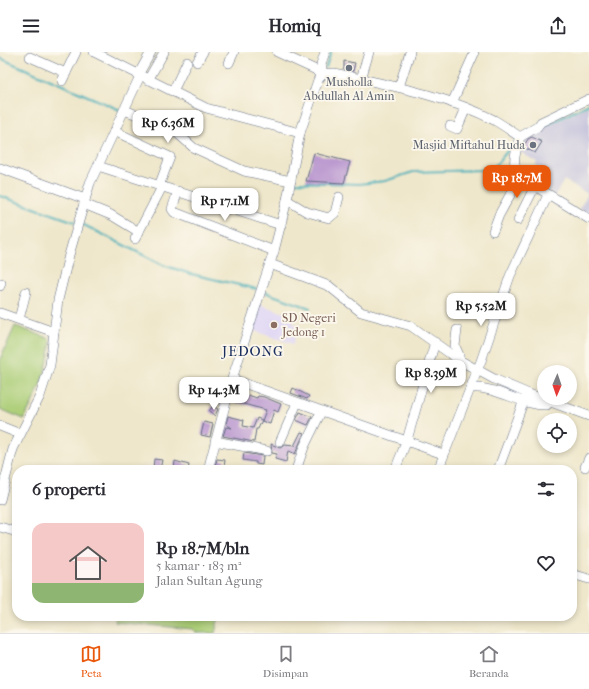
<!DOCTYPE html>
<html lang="id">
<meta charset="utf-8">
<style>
:root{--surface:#fff;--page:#f2f2f3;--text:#2b2b33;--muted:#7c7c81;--line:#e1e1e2;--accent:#ea580c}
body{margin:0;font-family:"IM FELL French Canon",serif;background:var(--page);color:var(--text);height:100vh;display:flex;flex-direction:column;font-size:15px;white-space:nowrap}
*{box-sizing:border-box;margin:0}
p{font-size:13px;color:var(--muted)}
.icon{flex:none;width:22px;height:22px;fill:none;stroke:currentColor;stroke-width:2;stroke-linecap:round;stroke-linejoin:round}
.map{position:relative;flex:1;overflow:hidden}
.sheet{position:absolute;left:12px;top:413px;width:565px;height:156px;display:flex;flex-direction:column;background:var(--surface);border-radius:16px;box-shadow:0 2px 6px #0003}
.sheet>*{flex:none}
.needle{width:26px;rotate:182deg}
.controls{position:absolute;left:537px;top:313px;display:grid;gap:8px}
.controls a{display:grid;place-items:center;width:40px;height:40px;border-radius:50%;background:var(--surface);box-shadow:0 2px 6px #0003;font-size:20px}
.price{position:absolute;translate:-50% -34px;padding:0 9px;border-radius:8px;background:#fff;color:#222;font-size:13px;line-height:26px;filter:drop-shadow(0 1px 2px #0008)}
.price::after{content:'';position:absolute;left:50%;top:24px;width:12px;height:9px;margin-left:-6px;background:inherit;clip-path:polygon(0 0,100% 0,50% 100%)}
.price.active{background:var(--accent);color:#fff}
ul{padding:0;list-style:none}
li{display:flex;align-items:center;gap:12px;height:100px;padding:0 20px}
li+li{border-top:1px solid var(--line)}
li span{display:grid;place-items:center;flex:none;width:112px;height:80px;border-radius:12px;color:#555}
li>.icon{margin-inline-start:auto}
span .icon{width:48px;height:48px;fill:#fffc;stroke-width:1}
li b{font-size:17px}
h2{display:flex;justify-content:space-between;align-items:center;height:48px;padding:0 20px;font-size:17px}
header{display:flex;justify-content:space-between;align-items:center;height:52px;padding:0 20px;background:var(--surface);font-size:18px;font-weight:800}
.tab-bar{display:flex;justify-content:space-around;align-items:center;height:56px;border-top:1px solid var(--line);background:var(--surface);font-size:11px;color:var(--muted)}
.tab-bar a{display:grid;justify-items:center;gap:2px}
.tab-bar .active{color:var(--accent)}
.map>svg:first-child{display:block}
.built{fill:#ded5f5}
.industrial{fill:#c3c1db}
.green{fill:#abcd76;stroke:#637e6a}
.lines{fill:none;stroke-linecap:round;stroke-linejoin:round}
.stream{stroke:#40afbb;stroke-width:2}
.building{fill:#bb9ad0}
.minor-casing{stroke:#656f84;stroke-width:10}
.minor{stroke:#fff;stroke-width:9}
.worship-dot{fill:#6b7280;stroke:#fbf7ec;stroke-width:1.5}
.education-dot{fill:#8d6e63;stroke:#fbf7ec;stroke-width:1.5}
.labels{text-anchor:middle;stroke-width:3.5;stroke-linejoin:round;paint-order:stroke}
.worship-label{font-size:12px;fill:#5b616d;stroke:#fbf7ec}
.education-label{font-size:12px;fill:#785e54;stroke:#fbf7ec;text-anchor:start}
.quarter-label{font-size:14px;letter-spacing:1px;fill:#1b2f5e;stroke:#fbf7ec}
</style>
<header><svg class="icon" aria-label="menu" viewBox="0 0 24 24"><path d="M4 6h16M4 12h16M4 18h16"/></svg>Homiq<svg class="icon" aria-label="share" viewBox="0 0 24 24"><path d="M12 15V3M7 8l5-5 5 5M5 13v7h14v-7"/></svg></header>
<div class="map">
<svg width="589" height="581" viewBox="0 0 589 581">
<rect width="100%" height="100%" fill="#fbf7ec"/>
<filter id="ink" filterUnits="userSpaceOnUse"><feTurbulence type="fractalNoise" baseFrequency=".025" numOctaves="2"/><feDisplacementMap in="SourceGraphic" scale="8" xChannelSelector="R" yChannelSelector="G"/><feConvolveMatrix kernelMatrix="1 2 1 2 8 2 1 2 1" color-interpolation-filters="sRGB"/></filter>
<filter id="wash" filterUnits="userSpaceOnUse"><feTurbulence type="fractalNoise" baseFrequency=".012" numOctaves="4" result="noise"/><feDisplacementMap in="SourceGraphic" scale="16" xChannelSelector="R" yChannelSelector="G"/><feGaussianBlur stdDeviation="0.9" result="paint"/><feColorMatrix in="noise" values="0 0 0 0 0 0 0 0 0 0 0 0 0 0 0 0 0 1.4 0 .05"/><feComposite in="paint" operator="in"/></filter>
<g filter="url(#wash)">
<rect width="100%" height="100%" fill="#efe7cb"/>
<path class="built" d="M259 252 296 265 293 272 299 274 293 292 251 278Z"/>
<path class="industrial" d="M589 54V162L579 157 588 142 564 128 555 143 543 136 551 122 535 113 537 110 520 100 524 93 521 91 525 85Z"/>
<g class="green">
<path d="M15 274 48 286 51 289C47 322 39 338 24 367L0 357V307Z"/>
<path d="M116 564H219L215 581H197L193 577 115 570Z"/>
</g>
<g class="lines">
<g class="stream">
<path d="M0 6 120 58"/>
<path d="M326 15 331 0"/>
<path d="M543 75 589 52"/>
<path d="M294 130 359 132 385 129 413 120 481 118 495 114 514 91"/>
<path d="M0 144 75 170"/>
<path d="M82 172 163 213 191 222 257 237"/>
<path d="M264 240 310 256"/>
</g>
</g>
<g id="blocks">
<g class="building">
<path d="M344 9 355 11 353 19 344 17Z"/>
<path d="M532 85 542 90 535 101 523 95 528 87Z"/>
<path d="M314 101 350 110 344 131 306 129Z"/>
<path d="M211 333 220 338 216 348 206 344Z"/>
<path d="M293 336 309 344 307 347 291 341Z"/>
<path d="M234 343 246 348 248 343 257 346 258 344 264 345 281 352 278 360 274 358 270 372 262 369 266 358 232 349Z"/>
<path d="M213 354 218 357 215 364 209 359Z"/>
<path d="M300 360 312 365 308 373 296 368Z"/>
<path d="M228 364 244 368 243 374 253 376 257 366 262 368 258 377H256L254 390 223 384 226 375 232 376 226 372Z"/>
<path d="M204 370 213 372 210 385 201 383Z"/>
<path d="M301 380 304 381 295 402 288 399 286 410 275 407 277 402 272 401 271 392 280 396 285 393 294 394Z"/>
<path d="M244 401 263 404 262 413 256 412V410L243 408Z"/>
<path d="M154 407 162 408 160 418 153 417Z"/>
<path d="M217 407 225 408 224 415 215 414Z"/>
<path d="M175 409 189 413 188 418 174 417Z"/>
</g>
</g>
</g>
<g filter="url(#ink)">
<use href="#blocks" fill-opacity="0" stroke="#656f84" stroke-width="1"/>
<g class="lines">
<defs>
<g id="minor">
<path d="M94 0 206 56 300 81"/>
<path d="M277 0 316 18 321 24"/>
<path d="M30 5 66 21"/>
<path d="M197 10 203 0"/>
<path d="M229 11 234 0"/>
<path d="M323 22 321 12 325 0"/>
<path d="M138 23 151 0"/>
<path d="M361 27 369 0"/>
<path d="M148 28 164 0"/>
<path d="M62 29 76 0"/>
<path d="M399 35 410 0"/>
<path d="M173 39 187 10"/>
<path d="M452 51 474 2"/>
<path d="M124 58 159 71 177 81 194 96 244 119 291 129"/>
<path d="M450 74 457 77 466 56"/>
<path d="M114 79 170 105 159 134"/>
<path d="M520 85C515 102 509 116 525 128L589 167"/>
<path d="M98 114 281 173"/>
<path d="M0 116 85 147"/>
<path d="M178 139 172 157 174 160 274 199"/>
<path d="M287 148 307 160 329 166 335 161 339 145"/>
<path d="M84 152 111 163 139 180"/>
<path d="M518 168 535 134"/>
<path d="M493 179 499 163 520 125"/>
<path d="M135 187 162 135"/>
<path d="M270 212 329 234 361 260 411 274 459 308 494 327 529 342 589 364"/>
<path d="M0 234 1 231"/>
<path d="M0 261 54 280"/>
<path d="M19 267 26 240"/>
<path d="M457 278 455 294 459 303V308"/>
<path d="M232 327 443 402"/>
<path d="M470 336C497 334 522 354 547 353"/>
<path d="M0 374 20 382"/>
<path d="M215 389 267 399"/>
<path d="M280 390 297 351"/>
<path d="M585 415 589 406"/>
<path d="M208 418 232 327 274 199 287 148 300 81 318 28C323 21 326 21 334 21 388 33 445 43 494 68 503 73 511 79 520 85L537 75 541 70 589 47"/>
<path d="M296 418 304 395 321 360"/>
<path d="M395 418 407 388 435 290"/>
<path d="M438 418 481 309 510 224 548 143"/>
<path d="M498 418 524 348"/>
<path d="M0 448 13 397 40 344 50 313 58 248 69 203 90 131 140 24"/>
<path d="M0 475 17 480"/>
<path d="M572 522 589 527"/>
</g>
</defs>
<use href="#minor" class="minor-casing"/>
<use href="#minor" class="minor"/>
</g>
</g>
<g class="worship-dot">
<circle cx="349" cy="16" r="4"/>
<circle cx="533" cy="93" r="4"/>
</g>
<circle class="education-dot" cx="274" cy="273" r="4"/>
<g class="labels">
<g class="worship-label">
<text x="349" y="34">Musholla<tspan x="349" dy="14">Abdullah Al Amin</tspan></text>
<text x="525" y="97" text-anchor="end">Masjid Miftahul Huda</text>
</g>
<g class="education-label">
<text x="282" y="270">SD Negeri<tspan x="282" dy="14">Jedong 1</tspan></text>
</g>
<g class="quarter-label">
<text x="253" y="304">JEDONG</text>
</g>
</g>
</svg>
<div class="controls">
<a><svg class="needle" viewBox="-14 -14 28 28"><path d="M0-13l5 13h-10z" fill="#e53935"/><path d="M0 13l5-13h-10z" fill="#7c7c81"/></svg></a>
<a><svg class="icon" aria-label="locate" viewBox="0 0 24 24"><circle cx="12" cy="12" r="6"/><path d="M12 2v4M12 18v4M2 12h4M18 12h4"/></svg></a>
</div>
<b class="price" style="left:168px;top:92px">Rp 6.36M</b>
<b class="price active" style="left:517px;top:147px">Rp 18.7M</b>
<b class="price" style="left:225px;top:170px">Rp 17.1M</b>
<b class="price" style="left:481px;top:275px">Rp 5.52M</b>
<b class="price" style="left:431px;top:342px">Rp 8.39M</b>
<b class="price" style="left:214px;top:359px">Rp 14.3M</b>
<section class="sheet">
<h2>6 properti<svg class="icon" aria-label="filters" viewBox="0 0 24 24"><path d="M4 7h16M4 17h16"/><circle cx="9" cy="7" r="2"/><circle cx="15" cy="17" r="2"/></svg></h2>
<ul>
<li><span style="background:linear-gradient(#f6c9c9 75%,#8fb573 0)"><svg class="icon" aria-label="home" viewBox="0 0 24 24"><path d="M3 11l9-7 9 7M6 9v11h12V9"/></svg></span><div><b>Rp 18.7M/bln</b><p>5 kamar · 183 m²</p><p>Jalan Sultan Agung</p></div><svg class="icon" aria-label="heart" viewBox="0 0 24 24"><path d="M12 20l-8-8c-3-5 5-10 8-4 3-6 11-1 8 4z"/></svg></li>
</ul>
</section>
</div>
<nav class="tab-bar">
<a class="active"><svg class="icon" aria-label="map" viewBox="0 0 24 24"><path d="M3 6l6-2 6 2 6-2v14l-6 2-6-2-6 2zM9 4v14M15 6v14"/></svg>Peta</a>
<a><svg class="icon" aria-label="saved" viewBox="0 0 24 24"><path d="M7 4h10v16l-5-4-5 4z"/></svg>Disimpan</a>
<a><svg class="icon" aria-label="home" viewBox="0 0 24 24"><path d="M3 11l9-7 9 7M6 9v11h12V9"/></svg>Beranda</a>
</nav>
